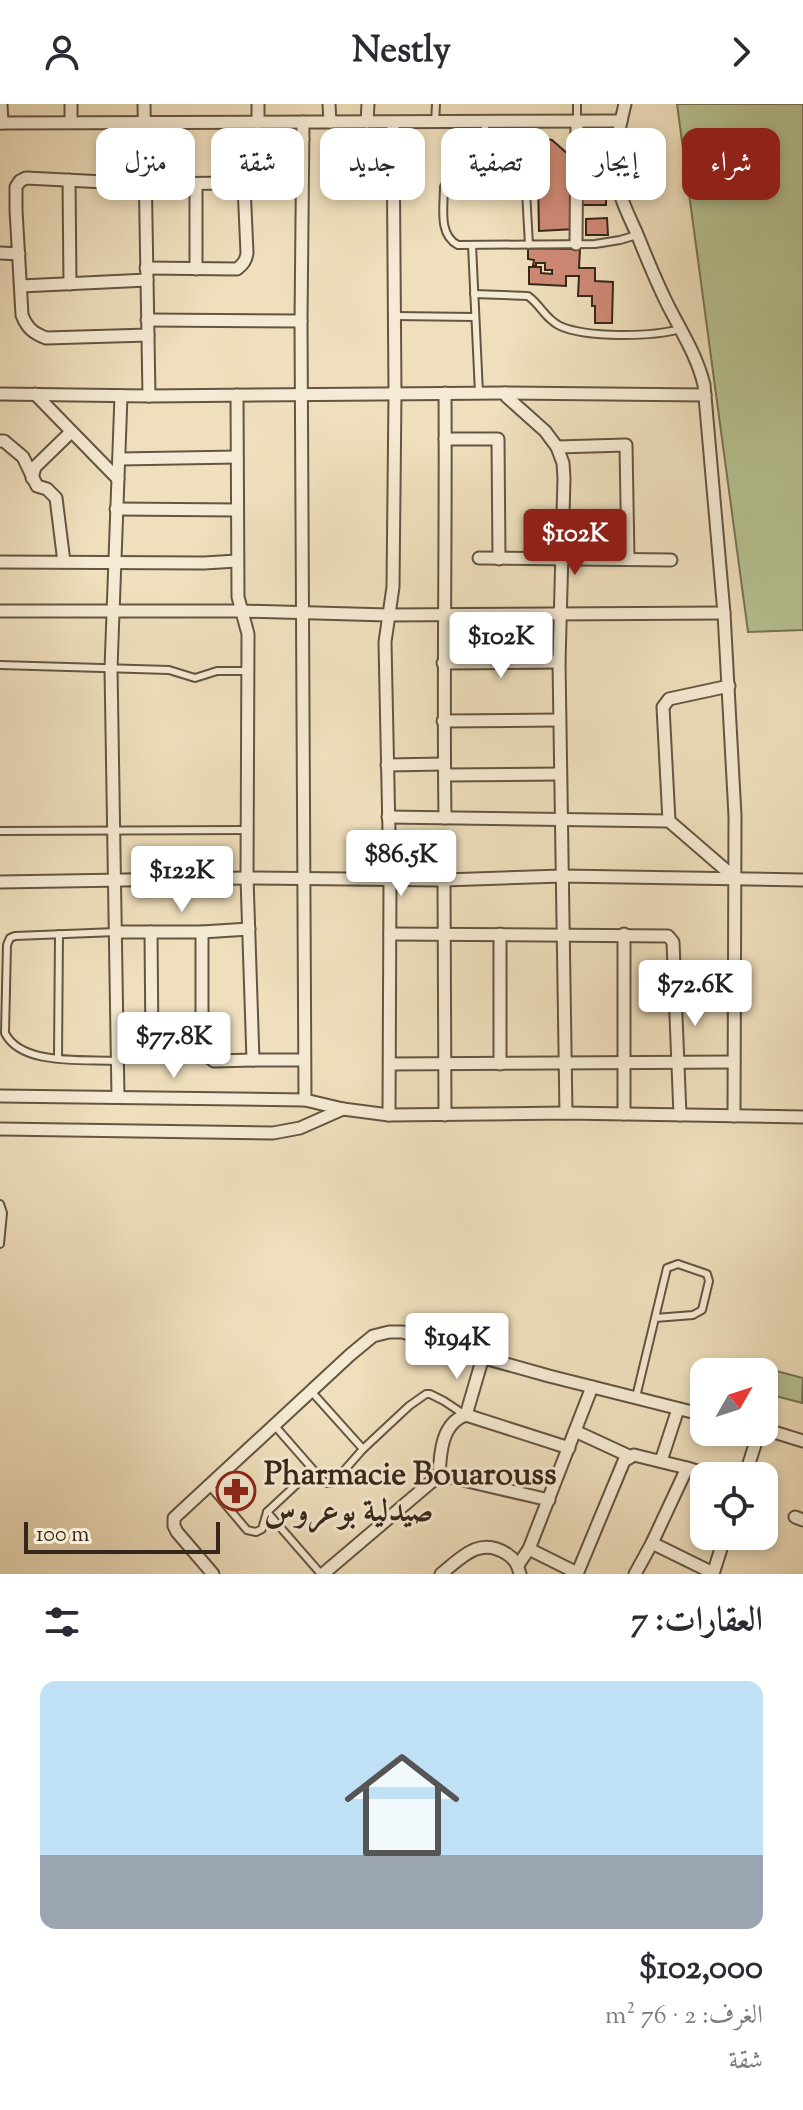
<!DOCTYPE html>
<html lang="ar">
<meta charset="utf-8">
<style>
:root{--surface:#fff;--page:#f7f7f7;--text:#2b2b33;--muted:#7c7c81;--line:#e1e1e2;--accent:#8f2418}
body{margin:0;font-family:"Sorts Mill Goudy",Amiri,serif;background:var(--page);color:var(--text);direction:rtl;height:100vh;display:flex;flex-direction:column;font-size:30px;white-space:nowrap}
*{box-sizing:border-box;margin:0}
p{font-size:26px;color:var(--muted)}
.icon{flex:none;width:44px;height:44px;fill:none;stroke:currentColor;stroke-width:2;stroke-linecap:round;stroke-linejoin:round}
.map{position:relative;height:1470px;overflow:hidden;direction:ltr}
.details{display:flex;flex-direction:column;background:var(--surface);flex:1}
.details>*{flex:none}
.top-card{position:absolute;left:24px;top:24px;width:756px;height:72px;direction:rtl;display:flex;gap:16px}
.needle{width:52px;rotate:51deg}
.tools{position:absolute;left:690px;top:1254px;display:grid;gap:16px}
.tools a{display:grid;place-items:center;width:88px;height:88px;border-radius:16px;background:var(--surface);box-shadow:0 4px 12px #0003;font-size:40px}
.scale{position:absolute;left:24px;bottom:20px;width:196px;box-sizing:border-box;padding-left:8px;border:4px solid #35271a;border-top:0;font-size:22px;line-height:28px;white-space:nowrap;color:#35271a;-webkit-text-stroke:6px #f5ead3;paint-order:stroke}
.price{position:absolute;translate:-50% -68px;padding:0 18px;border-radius:8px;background:#fff;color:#222;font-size:26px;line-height:52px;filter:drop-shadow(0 2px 4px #0008)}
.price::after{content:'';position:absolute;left:50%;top:48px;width:24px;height:18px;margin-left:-12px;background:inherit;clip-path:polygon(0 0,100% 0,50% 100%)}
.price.current{background:var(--accent);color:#fff}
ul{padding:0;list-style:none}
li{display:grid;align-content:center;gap:16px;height:424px;padding:0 40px}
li+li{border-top:2px solid var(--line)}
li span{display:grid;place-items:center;height:248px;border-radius:16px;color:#555}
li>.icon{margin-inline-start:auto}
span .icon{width:144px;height:144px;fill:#fffc;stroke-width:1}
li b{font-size:34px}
h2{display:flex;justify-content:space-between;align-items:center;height:96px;padding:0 40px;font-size:34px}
.tag{padding:0 28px;border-radius:16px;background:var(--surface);box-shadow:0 4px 12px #0003;font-size:28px;line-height:72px}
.tag.current{background:var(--accent);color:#fff}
header{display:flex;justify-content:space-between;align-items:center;height:104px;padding:0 40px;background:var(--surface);font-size:36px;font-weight:800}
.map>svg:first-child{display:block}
.green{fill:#b7c292;stroke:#767456;stroke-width:2}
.building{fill:#cf8975;stroke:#35271a;stroke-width:2}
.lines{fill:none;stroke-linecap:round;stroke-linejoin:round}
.lane-casing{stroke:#645542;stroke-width:10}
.street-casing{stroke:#645542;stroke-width:15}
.lane{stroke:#f5ead3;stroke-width:6}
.street{stroke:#f5ead3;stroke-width:11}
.labels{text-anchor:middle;stroke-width:6;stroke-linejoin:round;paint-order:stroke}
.poi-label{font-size:32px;font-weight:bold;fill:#35271a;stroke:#f5ead3;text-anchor:start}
</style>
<header><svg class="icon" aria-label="forward" viewBox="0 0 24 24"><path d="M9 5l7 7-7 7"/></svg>Nestly<svg class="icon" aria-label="person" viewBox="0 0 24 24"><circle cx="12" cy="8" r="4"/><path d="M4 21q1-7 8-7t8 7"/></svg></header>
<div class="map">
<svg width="803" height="1470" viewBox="0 0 803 1470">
<rect width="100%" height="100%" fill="#efdfbc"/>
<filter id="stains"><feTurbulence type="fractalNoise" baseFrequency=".0025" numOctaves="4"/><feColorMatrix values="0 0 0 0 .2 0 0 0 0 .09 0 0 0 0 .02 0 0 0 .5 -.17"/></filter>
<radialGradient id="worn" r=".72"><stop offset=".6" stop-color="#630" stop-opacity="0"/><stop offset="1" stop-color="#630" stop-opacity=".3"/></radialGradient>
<g class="green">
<path d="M677 0H803V526L748 528Z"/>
<path d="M753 1261 803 1274 802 1299 764 1289V1268H751Z"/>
</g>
<g class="building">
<path d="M497 30 519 31V50L532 52V33L552 36 569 51V88H573L575 125 539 127 538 76 498 72Z"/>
<path d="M606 87V101H582V88Z"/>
<path d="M607 114 608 131H586V115Z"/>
<path d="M528 144 580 145 579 164H595V177L613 178 612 219H595V202H592V192H578L579 172H566V182L529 180V163H541V169L552 170V166H545V159H536V162H533L534 156 528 155Z"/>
</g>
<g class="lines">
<defs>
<g id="lane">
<path d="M577 17V0"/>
<path d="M435 19 436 0"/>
<path d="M485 77V18"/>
<path d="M472 141 479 289"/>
<path d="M529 141 526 87 522 79 457 76C450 76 447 77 444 83 444 103 438 131 458 141L595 140 620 136 637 131"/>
<path d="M474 190 528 192C540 200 545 215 560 222 587 234 652 233 680 225"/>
<path d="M395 212 475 213"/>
<path d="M0 561 169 566 195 574 217 567H247"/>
<path d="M0 727 247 726"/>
<path d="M116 828 15 832 10 834 7 841 5 929C21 962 84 955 117 957"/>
<path d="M58 954 59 830"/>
<path d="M0 1100 3 1109 0 1140"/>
<path d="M636 1293 667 1164 678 1160 707 1170 709 1177 702 1206 693 1211 655 1214"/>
<path d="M275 1322 323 1377 327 1379 334 1378 363 1345 310 1286"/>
<path d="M363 1345 409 1302 426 1290H430L444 1297 465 1311"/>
<path d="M209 1381 247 1426 256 1428 262 1425 267 1408 312 1366"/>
<path d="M267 1408 321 1470"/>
</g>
<g id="street">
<path d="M1 0 2 19"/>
<path d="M71 0V18"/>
<path d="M144 0 149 292"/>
<path d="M329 0 330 18"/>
<path d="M625 0C620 21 614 45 616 67 617 89 628 110 637 130 648 157 658 183 672 209 684 232 698 255 704 281L724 509 735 712 734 1012"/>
<path d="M258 18V0"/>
<path d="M303 18 301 217 305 996"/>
<path d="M367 18 368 0"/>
<path d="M0 19 621 17"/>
<path d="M69 76 70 180"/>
<path d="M196 80V165"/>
<path d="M244 82 303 35"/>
<path d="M576 140 577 17"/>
<path d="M0 149 19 150"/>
<path d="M146 164 237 165C243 160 246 157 247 149L244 82 231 79 144 80 26 74 20 77 16 83V106L22 211C27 224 33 229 46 234L148 231"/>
<path d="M21 182 147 176"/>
<path d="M147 216 301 217"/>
<path d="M445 289C446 430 443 572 445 714"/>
<path d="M505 289 507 293 545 327 557 343 563 359 564 374 559 558 566 1009"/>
<path d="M0 290 149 292 505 289 705 291"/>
<path d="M35 290 118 375"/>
<path d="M237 291 238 493 248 530 247 774 253 956H303"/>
<path d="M445 335H498L499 455"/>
<path d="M0 337H4L23 353 37 382 47 385 56 394 64 458"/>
<path d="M557 343 626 341 628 455"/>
<path d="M119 355 237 353"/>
<path d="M32 374 35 363 71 328"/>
<path d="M116 405 237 406"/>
<path d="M479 454 671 456"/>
<path d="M0 458 204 459 237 457"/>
<path d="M0 507H242L388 511 724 509"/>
<path d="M443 559 559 558"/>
<path d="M729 582 669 595 663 603 669 717 735 774"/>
<path d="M443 617 559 616"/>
<path d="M387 661 444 660"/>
<path d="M445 671 560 670"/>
<path d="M388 713 669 717"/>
<path d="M444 776 445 1011"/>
<path d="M0 778 247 774 444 776 562 772 803 776"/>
<path d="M116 828H202L249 825"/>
<path d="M151 828 152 941"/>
<path d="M202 828V941L206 951 214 957 253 956"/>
<path d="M390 830 668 832 673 838 680 1011"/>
<path d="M500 830V960"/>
<path d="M624 830V1010"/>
<path d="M391 960 734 958"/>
<path d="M0 992 305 996 343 1005 389 1011 566 1009 803 1013"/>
<path d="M118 993 111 564 121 292"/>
<path d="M389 1011 390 776 385 538 393 483 395 290 393 19"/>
<path d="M0 1025 273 1029 300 1024 343 1005"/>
<path d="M466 1311 483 1253"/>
<path d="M764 1325 803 1337"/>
<path d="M575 1327 629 1352"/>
<path d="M661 1357 678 1305"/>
<path d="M687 1364 714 1372"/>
<path d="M745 1372 759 1328"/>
<path d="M439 1373C440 1351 441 1319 466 1311L569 1344"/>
<path d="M795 1413 803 1416"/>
<path d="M652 1439 713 1469"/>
<path d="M529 1445 577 1469"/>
<path d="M518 1461 529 1445 592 1283"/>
<path d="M213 1470 177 1428 174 1422V1414L350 1251 373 1232 389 1228H403L445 1243 549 1272 704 1311"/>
<path d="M323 1470 430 1379 439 1373H450L549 1396"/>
<path d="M441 1470C462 1453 480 1432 507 1450 515 1455 518 1461 520 1470"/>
<path d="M577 1470 624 1357 634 1351 687 1364 652 1439 635 1470"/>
<path d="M713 1470 725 1432"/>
</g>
</defs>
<use href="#lane" class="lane-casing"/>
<use href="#street" class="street-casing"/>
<use href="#lane" class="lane"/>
<use href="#street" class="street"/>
</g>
<defs>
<symbol id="pharmacy-ring" viewBox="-11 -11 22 22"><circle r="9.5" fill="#f5ead3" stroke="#8f2418" stroke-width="1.5"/><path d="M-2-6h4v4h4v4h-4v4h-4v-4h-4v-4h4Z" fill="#8f2418"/></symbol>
</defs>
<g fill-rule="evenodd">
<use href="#pharmacy-ring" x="214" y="1365" width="44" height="44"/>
</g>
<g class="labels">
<g class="poi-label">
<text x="264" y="1380">Pharmacie Bouarouss<tspan x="264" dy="37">صيدلية بوعروس</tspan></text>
</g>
</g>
<rect width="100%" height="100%" filter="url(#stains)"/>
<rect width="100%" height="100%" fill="url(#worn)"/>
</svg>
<div class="tools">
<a><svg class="needle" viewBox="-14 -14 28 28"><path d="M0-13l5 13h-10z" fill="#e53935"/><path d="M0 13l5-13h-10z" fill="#7c7c81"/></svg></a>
<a><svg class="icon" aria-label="locate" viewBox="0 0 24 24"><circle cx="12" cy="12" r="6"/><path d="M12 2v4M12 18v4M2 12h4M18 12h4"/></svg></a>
</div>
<div class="scale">100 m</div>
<b class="price current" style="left:575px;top:473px">$102K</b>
<b class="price" style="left:501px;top:576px">$102K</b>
<b class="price" style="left:401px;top:794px">$86.5K</b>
<b class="price" style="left:182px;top:810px">$122K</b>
<b class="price" style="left:695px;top:924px">$72.6K</b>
<b class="price" style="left:174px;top:976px">$77.8K</b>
<b class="price" style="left:457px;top:1277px">$194K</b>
<div class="top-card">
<a class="tag current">شراء</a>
<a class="tag">إيجار</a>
<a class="tag">تصفية</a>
<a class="tag">جديد</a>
<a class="tag">شقة</a>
<a class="tag">منزل</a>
</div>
</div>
<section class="details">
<h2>العقارات: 7<svg class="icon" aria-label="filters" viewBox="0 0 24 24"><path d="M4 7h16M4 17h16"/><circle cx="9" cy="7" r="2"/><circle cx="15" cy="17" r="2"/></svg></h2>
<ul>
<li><span style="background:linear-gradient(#bfe0f5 70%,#9aa5b1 0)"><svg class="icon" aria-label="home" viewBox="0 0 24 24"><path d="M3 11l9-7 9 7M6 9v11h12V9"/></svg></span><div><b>$102,000</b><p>الغرف: 2 · 76 m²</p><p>شقة</p></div></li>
</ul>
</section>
